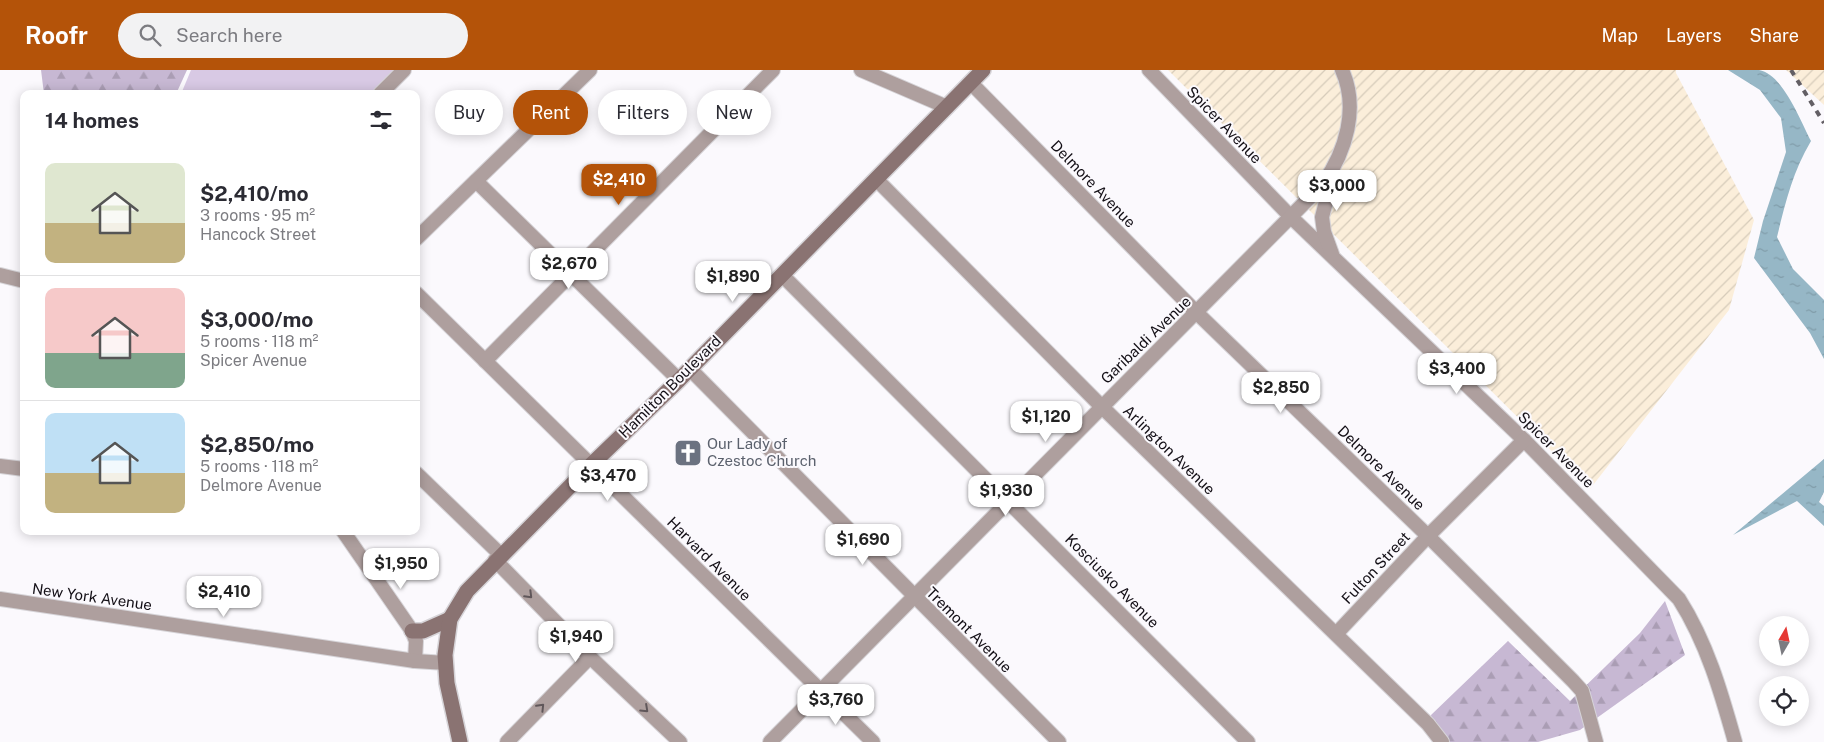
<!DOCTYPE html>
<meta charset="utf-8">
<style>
:root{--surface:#fff;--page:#f2f2f3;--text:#2b2b33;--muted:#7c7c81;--line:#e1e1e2;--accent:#b45309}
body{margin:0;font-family:"Public Sans",sans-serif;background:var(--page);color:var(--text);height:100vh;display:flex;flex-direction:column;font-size:19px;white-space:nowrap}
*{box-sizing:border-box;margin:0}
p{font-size:16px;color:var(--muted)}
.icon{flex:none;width:28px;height:28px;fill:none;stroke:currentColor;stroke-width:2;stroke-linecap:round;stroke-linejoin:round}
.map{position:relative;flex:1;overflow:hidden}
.sheet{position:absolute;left:20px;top:20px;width:400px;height:445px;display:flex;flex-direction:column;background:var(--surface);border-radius:10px;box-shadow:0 2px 12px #0003}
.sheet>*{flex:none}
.hud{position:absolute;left:435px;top:20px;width:475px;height:45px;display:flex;gap:10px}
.needle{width:32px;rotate:9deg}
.buttons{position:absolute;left:1759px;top:546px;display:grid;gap:10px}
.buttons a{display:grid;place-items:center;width:50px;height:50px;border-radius:50%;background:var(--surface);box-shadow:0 2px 12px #0003;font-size:25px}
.price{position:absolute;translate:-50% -42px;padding:0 11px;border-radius:10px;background:#fff;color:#222;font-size:16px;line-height:32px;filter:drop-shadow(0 1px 2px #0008)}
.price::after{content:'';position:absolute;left:50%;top:30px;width:15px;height:11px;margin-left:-8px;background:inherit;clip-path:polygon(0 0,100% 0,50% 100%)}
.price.selected{background:var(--accent);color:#fff}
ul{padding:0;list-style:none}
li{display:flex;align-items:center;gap:15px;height:125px;padding:0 25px}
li+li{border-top:1px solid var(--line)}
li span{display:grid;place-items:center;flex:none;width:140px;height:100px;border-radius:10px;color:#555}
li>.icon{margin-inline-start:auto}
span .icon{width:60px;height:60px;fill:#fffc;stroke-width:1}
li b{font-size:21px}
h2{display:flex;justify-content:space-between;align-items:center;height:60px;padding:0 25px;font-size:21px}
.chip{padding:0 18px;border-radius:22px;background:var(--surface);box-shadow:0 2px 12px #0003;font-size:18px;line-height:45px}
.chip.selected{background:var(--accent);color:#fff}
header{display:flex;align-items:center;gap:30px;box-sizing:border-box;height:70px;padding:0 25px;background:var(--accent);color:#fff}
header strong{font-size:24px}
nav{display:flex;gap:28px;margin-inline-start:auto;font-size:18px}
.search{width:350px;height:45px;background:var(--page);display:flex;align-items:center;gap:12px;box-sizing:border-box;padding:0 18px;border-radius:28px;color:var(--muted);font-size:19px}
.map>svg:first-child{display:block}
.industrial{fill:url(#industrial-furrows)}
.forest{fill:url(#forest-firs)}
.park{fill:#d8c9e4}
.water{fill:url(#water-ripples)}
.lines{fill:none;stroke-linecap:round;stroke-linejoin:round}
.street-casing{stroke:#d6d4d8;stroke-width:16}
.secondary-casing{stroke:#d6d4d8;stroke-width:18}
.street{stroke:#ae9f9e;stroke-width:14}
.secondary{stroke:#8a7372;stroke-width:15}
.rail{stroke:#635f65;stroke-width:4;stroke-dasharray:6 6;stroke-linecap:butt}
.oneway{stroke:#60575a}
.labels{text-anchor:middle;stroke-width:4;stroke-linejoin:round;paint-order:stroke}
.street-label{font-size:15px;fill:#130f16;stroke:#fbf9fd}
.worship-label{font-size:15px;fill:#5b616d;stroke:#fbf9fd;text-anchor:start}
</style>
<header>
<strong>Roofr</strong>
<div class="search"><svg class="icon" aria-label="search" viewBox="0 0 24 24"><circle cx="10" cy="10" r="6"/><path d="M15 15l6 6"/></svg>Search here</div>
<nav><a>Map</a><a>Layers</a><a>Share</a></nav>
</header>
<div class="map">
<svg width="1824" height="672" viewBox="0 0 1824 672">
<defs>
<pattern id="industrial-furrows" width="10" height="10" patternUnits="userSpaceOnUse" patternTransform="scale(1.25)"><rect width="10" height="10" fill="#fbeeda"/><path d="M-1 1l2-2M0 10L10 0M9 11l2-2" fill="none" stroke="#d6cbba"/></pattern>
<pattern id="forest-firs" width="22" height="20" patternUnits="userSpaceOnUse" patternTransform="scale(1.25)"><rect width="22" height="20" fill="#c7b8d3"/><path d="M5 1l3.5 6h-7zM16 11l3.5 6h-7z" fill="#aa9db4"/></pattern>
<pattern id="water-ripples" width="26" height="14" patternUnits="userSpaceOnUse" patternTransform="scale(1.25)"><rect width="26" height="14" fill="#96b7c6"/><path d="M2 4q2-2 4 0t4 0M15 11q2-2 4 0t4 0" fill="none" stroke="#809ca9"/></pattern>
</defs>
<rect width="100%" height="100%" fill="#fbf9fd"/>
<g class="industrial">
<path d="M1168 0H1676V3L1754 150 1729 240 1590 419Z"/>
<path d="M1786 0H1824V35Z"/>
</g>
<g class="forest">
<path d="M41 0H187L176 24H44Z"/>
<path d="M1665 531 1685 585 1580 660 1538 672H1435L1431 645 1508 571 1570 631 1640 563Z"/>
</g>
<path class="park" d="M191 0H400L377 24H181Z"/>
<g class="water">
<path d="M1728 0C1738 0 1750 0 1759 0 1783 4 1801 52 1811 71 1793 101 1785 134 1777 167L1793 199 1824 230V289L1810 263 1754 188 1763 151 1786 82 1781 48 1760 20Z"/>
<path d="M1824 389V422L1819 432 1824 436V456L1797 431 1733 465Z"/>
</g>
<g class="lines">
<defs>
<g id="street">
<path d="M861 0 947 37"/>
<path d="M1149 0 1292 148 1524 370 1679 529C1707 573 1721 622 1735 672"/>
<path d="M971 13 1197 243 1428 466 1573 611 1582 621 1596 672"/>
<path d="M380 24 404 0"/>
<path d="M876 109 1101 336 1428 654 1442 672"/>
<path d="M476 111 679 310"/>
<path d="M416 169 590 0"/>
<path d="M1332 184 1324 162 1322 147 1332 109"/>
<path d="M0 205 24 211"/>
<path d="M782 205 1248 672"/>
<path d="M416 223 873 672"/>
<path d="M485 291 773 0"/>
<path d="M690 299 1059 672"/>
<path d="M0 396 24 399"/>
<path d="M416 403 501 485"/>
<path d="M343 461 412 561 416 571 415 591"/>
<path d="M495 490 590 587 680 672"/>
<path d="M0 529 415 591 446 593"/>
<path d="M1336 564 1428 466 1524 370"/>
<path d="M507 672 590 587"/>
<path d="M770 672 1323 114C1346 81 1359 38 1342 0"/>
</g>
<g id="secondary">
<path d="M412 561H423L450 549"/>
<path d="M460 672 447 613 445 585 450 549 467 521 591 395 679 310 983 0"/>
</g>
</defs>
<use href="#street" class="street-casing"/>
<use href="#secondary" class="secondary-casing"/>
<use href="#street" class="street"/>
<use href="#secondary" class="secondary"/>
<path class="rail" d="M1791 0 1824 53"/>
</g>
<defs><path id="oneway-chevron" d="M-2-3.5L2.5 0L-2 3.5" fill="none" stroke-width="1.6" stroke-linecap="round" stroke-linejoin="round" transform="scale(1.25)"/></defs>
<g class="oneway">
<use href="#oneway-chevron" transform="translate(529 525) rotate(45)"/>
<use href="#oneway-chevron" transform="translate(541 637) rotate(-46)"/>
<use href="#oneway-chevron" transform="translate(645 639) rotate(43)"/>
</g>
<defs>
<symbol id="church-square" viewBox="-11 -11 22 22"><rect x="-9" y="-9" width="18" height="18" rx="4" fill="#6b7280" stroke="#fbf9fd"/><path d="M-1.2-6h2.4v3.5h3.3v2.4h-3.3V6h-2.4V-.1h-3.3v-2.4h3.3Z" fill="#fff"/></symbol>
</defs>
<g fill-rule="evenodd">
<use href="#church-square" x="672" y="367" width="32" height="32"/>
</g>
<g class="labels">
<g class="street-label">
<text transform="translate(1224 55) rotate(46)" y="5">Spicer Avenue</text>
<text transform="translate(1093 114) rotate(46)" y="5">Delmore Avenue</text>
<text transform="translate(1146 270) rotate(-44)" y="5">Garibaldi Avenue</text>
<text transform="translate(670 317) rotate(-45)" y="5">Hamilton Boulevard</text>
<text transform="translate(1169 380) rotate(44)" y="5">Arlington Avenue</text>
<text transform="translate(1556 380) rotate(45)" y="5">Spicer Avenue</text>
<text transform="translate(1381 398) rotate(44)" y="5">Delmore Avenue</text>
<text transform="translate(709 489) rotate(45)" y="5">Harvard Avenue</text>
<text transform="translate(1376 498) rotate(-47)" y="5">Fulton Street</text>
<text transform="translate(1112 511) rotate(45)" y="5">Kosciusko Avenue</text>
<text transform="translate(92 527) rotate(8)" y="5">New York Avenue</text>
<text transform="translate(969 560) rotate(45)" y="5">Tremont Avenue</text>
</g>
<g class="worship-label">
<text x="707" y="379">Our Lady of<tspan x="707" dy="17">Czestoc Church</tspan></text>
</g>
</g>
</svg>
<div class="buttons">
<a><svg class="needle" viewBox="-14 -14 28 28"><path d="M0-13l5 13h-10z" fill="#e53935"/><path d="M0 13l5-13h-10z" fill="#7c7c81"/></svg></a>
<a><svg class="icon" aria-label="locate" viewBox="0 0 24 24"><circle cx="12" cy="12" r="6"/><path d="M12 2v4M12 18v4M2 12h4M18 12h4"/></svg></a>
</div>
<b class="price selected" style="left:619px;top:136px">$2,410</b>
<b class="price" style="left:1337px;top:142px">$3,000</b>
<b class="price" style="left:569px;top:220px">$2,670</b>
<b class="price" style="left:733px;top:233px">$1,890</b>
<b class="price" style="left:1457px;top:325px">$3,400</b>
<b class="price" style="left:1281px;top:344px">$2,850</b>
<b class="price" style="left:1046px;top:373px">$1,120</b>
<b class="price" style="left:608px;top:432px">$3,470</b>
<b class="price" style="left:1006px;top:447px">$1,930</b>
<b class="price" style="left:863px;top:496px">$1,690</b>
<b class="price" style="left:401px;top:520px">$1,950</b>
<b class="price" style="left:224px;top:548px">$2,410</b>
<b class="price" style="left:576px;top:593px">$1,940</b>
<b class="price" style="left:836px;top:656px">$3,760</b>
<div class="hud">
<a class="chip">Buy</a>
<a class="chip selected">Rent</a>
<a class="chip">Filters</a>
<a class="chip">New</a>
</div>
<section class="sheet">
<h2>14 homes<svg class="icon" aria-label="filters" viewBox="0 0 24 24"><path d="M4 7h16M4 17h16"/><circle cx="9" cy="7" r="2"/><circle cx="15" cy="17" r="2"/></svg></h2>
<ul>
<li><span style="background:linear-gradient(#dfe7d0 60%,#c2b280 0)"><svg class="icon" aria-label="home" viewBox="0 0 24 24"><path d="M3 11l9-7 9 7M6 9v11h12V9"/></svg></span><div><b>$2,410/mo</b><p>3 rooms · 95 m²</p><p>Hancock Street</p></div></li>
<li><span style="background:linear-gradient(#f6c9c9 65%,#7fa58c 0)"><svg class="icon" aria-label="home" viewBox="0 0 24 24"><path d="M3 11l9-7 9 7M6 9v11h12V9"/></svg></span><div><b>$3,000/mo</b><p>5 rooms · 118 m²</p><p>Spicer Avenue</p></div></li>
<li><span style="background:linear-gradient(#bfe0f5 60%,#c2b280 0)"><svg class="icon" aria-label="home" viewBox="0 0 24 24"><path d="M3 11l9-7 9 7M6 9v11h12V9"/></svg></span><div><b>$2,850/mo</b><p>5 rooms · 118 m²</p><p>Delmore Avenue</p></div></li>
</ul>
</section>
</div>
